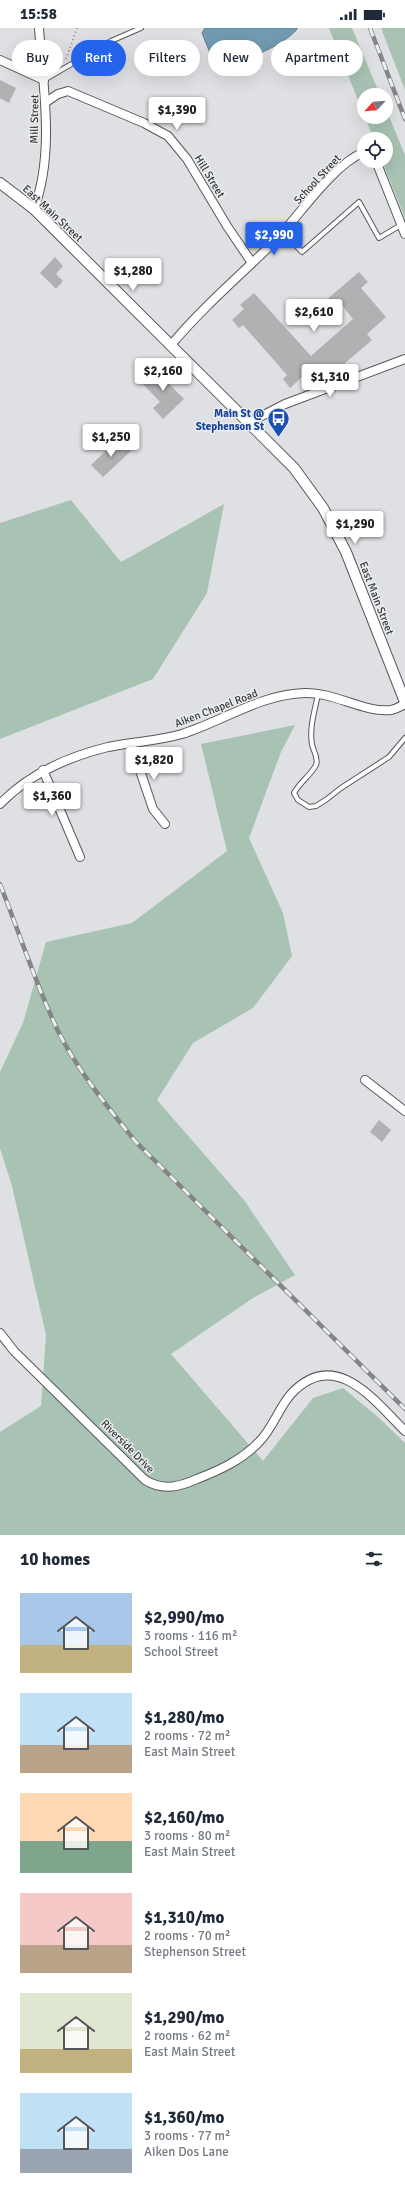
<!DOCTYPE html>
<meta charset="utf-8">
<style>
:root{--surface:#fff;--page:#f6f6f7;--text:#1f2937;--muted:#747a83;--accent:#2563eb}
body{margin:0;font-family:Signika,sans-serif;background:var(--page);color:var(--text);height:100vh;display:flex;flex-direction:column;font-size:15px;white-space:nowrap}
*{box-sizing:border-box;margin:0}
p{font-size:13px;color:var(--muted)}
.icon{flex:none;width:22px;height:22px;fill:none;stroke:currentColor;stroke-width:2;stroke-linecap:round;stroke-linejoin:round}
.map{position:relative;height:1507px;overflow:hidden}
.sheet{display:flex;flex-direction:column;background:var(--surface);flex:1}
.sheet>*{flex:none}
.hud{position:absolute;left:12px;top:12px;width:381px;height:36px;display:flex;gap:8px}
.needle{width:26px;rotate:244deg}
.tools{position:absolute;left:357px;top:60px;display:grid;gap:8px}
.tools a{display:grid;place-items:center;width:36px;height:36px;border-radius:50%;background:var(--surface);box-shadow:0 4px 16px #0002;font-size:20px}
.price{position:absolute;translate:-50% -34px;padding:0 9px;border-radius:4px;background:#fff;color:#222;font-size:13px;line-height:26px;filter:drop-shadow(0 1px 2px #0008)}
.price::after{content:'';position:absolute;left:50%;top:24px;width:12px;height:9px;margin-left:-6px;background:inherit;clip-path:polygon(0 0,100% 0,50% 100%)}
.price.current{background:var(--accent);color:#fff}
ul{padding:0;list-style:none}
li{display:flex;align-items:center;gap:12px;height:100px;padding:0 20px}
li span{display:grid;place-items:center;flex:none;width:112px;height:80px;border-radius:0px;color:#555}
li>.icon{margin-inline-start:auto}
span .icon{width:48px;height:48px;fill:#fffc;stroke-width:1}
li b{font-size:17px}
h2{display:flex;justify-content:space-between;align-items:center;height:48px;padding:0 20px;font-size:17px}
.pill{padding:0 14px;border-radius:18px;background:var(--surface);box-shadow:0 4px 16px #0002;font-size:14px;line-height:36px}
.pill.current{background:var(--accent);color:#fff}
.status{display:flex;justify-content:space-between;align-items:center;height:28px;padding:0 20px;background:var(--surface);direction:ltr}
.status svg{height:11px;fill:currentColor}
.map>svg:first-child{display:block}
.green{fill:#a8c3b4}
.water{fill:#719bb2;stroke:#607d8e}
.building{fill:#afb1b3}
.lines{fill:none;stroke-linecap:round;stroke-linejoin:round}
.service-casing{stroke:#56585a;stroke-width:6}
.minor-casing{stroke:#56585a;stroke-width:10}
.tertiary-casing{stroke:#56585a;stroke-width:12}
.path{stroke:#909193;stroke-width:2;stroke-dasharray:1 3;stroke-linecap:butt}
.service{stroke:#fff;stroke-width:4}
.minor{stroke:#fff;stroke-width:8}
.tertiary{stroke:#fff;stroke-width:10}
.rail-casing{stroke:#848587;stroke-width:4.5}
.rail{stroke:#ebeef0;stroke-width:3;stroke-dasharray:9;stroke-linecap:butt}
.labels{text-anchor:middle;stroke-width:3;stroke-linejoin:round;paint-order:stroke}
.street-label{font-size:11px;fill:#383839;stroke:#ebeef0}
.transit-label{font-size:11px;font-weight:bold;fill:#164399;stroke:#ebeef0;text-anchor:end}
</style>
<div class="status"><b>15:58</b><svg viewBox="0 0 49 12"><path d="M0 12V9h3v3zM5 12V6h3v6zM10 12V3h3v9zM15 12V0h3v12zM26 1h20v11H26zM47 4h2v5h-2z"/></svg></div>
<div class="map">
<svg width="405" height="1507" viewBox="0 0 405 1507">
<rect width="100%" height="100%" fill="#dee0e3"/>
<g class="green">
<path d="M329 0H352L380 67H364V87Z"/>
<path d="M381 0H405V62Z"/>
<path d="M386 81 405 127V190L382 133H386V111H374L365 89H386Z"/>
<path d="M71 472 121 534 224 476 207 565 153 651 0 711V495Z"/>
<path d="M295 697 281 724 249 810 283 885 292 928 253 980 193 1015 157 1072 244 1172 295 1247 253 1270 171 1326 263 1433 313 1370 343 1360 378 1389 405 1415V1507H0V1404L41 1378 46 1307 12 1158 0 1120V1044L23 995 46 914 132 895 227 823 201 716Z"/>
</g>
<path class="water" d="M205 0H297V1C285 17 234 40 214 35L202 5Z"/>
<g class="building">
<path d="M0 52 16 60 9 75 0 70Z"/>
<path d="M55 229 63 238 56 246 63 253 56 261 40 245Z"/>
<path d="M359 244 368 254 361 260 386 289 367 306 372 312 329 349 321 340 306 353 302 349 290 360 283 351 287 347 243 297 239 300 232 292 244 281 240 277 254 265 311 328 353 291 342 277 334 284 325 273Z"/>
<path d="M163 337 172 347 166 353 184 371 163 391 153 380 160 374 143 356Z"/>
<path d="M119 410 131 423 103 449 91 437Z"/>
<path d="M379 1092 391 1102 382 1114 370 1104Z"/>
</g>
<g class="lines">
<defs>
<g id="service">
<path d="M44 52 111 13 141 0"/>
<path d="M283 204 302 224 359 174 379 210 401 197"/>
<path d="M318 666C315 682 309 700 312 716 313 723 319 730 316 737 311 747 300 754 294 765L298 772 309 779 316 778 327 771 341 760 389 729 405 710"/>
</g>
<g id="minor">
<path d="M0 32 44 52"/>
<path d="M46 74 58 66 68 63 144 95 168 108 187 131 227 198 252 235"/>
<path d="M376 133 405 206"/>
<path d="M34 181C55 124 43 59 39 0"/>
<path d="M171 317C202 280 238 249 272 216 298 190 331 138 364 124"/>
<path d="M250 394 285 376 405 331"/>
<path d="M131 716 153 781 165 796"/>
<path d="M43 742 80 829"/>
<path d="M0 776C29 746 67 729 108 719 132 714 158 713 182 706 223 693 261 666 305 665 334 664 364 685 391 682 396 681 401 678 405 676"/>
<path d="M365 1052 405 1083"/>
<path d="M0 1305 14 1323 145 1452C163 1463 179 1459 197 1451 220 1442 242 1432 259 1414 273 1400 278 1381 291 1366 335 1319 374 1372 405 1403"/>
</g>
<path id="tertiary" d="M0 155 34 181 294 440 323 480 346 524 405 674"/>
</defs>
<use href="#service" class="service-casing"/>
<use href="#minor" class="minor-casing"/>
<use href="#tertiary" class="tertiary-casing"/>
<path class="path" d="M66 31 77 0"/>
<use href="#service" class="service"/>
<use href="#minor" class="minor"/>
<use href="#tertiary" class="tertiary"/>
<defs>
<g id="rail">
<path d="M370 0 405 91"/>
<path d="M0 856C19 904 35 954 57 1001 77 1042 107 1078 135 1113L405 1381"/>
</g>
</defs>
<use href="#rail" class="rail-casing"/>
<use href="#rail" class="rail"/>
</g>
<defs>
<symbol id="bus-pin" viewBox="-11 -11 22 30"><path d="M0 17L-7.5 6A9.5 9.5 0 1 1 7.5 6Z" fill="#1a4fb4" stroke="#ebeef0"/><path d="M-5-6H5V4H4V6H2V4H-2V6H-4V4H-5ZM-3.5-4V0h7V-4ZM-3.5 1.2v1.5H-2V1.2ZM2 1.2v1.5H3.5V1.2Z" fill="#fff"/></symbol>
</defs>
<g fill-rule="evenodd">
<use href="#bus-pin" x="266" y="378" width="25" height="34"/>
</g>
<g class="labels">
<g class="street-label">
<text transform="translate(34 91) rotate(-89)" y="4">Mill Street</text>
<text transform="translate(210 148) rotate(59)" y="4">Hill Street</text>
<text transform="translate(317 151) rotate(-47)" y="4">School Street</text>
<text transform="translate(53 185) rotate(43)" y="4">East Main Street</text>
<text transform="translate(377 570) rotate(69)" y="4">East Main Street</text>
<text transform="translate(216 680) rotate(-21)" y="4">Aiken Chapel Road</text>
<text transform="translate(128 1418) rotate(45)" y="4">Riverside Drive</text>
</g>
<g class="transit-label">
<text x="264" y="389">Main St @<tspan x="264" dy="13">Stephenson St</tspan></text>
</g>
</g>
</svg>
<div class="tools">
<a><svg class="needle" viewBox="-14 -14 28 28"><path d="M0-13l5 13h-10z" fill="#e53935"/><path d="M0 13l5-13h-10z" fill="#747a83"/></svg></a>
<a><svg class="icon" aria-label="locate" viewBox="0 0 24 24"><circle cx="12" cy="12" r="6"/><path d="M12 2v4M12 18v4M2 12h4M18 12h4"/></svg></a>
</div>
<b class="price" style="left:177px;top:103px">$1,390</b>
<b class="price current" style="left:274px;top:228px">$2,990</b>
<b class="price" style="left:133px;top:264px">$1,280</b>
<b class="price" style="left:314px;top:305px">$2,610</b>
<b class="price" style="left:163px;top:364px">$2,160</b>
<b class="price" style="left:330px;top:370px">$1,310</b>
<b class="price" style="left:111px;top:430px">$1,250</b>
<b class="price" style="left:355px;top:517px">$1,290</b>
<b class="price" style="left:154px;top:753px">$1,820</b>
<b class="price" style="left:52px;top:789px">$1,360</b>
<div class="hud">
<a class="pill">Buy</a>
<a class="pill current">Rent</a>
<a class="pill">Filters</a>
<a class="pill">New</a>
<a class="pill">Apartment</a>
</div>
</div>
<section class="sheet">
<h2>10 homes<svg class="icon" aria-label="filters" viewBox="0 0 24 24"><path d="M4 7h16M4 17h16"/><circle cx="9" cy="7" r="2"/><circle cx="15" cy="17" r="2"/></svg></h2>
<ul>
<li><span style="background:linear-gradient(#a9c7e8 65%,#c2b280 0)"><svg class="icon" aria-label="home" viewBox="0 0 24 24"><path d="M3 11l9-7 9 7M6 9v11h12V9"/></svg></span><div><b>$2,990/mo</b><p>3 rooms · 116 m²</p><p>School Street</p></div></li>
<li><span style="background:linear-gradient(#bfe0f5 65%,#b9a48a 0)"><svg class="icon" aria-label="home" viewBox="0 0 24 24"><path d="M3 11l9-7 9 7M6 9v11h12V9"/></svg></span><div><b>$1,280/mo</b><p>2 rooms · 72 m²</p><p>East Main Street</p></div></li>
<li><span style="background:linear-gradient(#ffd9b3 60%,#7fa58c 0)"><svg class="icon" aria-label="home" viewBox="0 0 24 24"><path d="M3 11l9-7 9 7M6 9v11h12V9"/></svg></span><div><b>$2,160/mo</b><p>3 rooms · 80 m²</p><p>East Main Street</p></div></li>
<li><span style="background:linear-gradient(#f6c9c9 65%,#b9a48a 0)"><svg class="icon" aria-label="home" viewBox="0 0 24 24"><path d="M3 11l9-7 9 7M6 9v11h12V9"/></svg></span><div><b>$1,310/mo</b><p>2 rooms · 70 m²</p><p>Stephenson Street</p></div></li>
<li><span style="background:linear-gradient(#dfe7d0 70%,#c2b280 0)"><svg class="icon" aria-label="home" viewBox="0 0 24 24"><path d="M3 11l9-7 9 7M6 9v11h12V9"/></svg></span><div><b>$1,290/mo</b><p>2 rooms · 62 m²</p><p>East Main Street</p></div></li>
<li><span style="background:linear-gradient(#bfe0f5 70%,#9aa5b1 0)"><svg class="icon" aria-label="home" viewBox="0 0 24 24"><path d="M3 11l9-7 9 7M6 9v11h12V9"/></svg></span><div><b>$1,360/mo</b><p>3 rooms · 77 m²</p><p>Aiken Dos Lane</p></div></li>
</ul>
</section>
